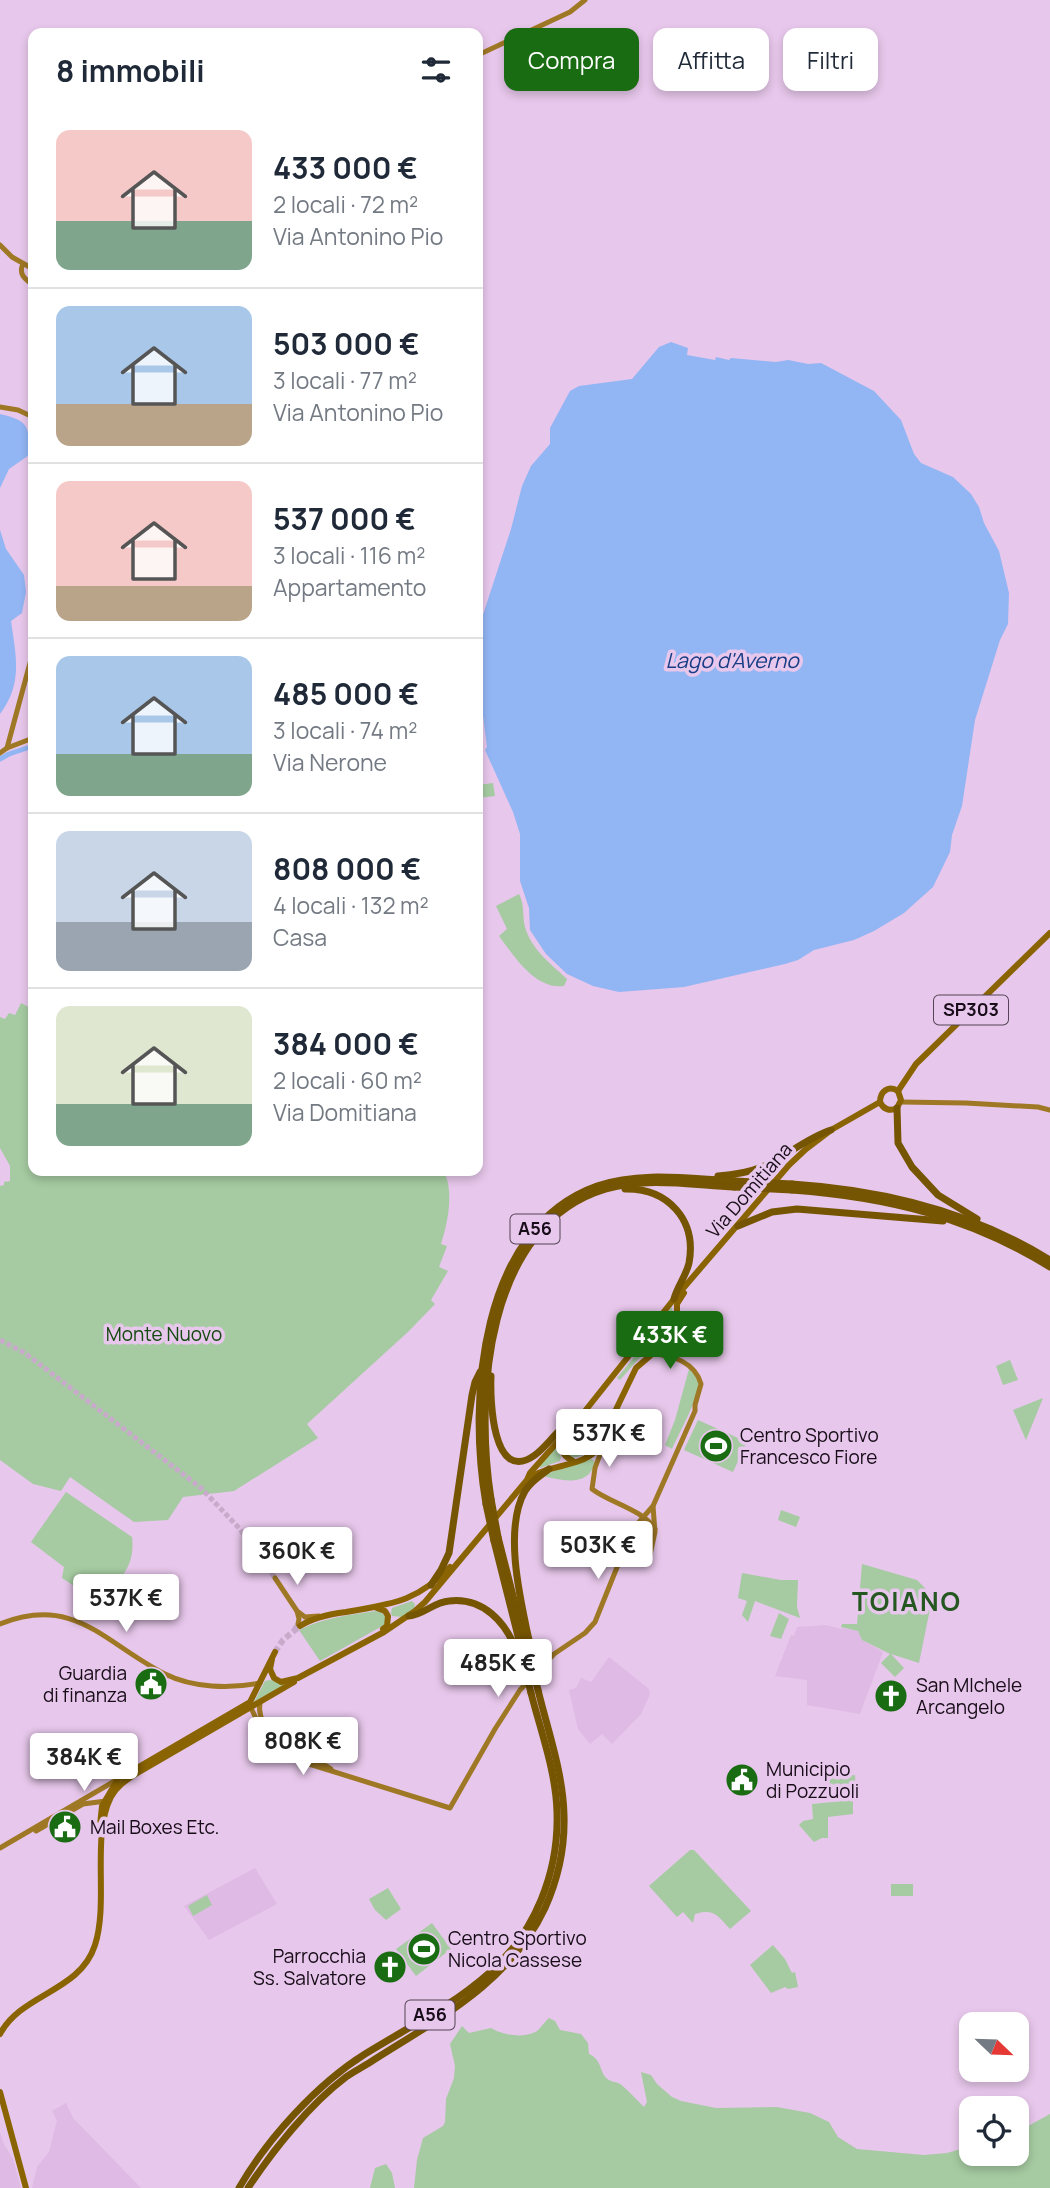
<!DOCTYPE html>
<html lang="it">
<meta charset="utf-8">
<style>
:root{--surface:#fff;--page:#f6f6f7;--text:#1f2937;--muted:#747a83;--line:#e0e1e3;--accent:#196c12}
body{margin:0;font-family:Manrope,sans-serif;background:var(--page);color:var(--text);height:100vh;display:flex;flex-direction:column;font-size:26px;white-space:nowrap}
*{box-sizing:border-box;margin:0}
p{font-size:23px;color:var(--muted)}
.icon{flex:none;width:38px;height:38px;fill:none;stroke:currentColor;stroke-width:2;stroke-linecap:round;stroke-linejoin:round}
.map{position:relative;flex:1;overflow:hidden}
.sheet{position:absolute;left:28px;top:28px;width:455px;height:1148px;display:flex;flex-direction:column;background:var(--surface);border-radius:14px;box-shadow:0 4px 10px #0003}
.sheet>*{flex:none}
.banner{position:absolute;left:504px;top:28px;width:441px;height:63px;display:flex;gap:14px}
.needle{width:46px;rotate:113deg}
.controls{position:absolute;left:959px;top:2012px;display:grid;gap:14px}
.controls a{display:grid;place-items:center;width:70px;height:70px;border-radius:14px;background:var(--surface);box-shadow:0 4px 10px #0003;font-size:35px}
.price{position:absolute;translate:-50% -60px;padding:0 16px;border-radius:7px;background:#fff;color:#222;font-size:23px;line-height:46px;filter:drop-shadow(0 2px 4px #0008)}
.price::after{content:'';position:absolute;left:50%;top:42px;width:21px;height:16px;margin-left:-10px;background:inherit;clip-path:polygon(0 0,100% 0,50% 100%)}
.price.current{background:var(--accent);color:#fff}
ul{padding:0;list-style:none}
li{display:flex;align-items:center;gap:21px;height:175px;padding:0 28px}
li+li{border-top:2px solid var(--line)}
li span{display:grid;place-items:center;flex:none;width:196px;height:140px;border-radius:14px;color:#555}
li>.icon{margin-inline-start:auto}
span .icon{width:84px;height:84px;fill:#fffc;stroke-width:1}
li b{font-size:30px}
h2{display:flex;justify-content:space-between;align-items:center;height:84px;padding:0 28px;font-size:30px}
.chip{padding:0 24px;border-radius:14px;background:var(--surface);box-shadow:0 4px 10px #0003;font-size:24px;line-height:63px}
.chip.current{background:var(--accent);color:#fff}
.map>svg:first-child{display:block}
.built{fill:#dfbae4}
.green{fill:#a6cba2}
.water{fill:#92b5f4}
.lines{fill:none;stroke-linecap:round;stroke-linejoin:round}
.canal{stroke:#92b5f4;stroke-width:5}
.secondary-tunnel{stroke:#c8abcb;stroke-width:5;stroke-dasharray:5 2.5;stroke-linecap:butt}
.primary-tunnel{stroke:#c8abcb;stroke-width:6;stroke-dasharray:6 3;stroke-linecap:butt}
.secondary{stroke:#9f7825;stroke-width:5}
.primary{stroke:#8a6402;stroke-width:6}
.highway{stroke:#755402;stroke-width:7}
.highway-bridge{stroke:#755402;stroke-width:7}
.labels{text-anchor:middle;stroke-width:7;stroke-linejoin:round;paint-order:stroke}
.shield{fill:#e7c7eb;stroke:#554457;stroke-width:2}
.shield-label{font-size:18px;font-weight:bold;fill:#170c18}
.street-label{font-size:19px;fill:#170c18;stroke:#e7c7eb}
.park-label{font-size:19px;fill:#144910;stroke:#e7c7eb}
.poi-label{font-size:19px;fill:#170c18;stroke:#e7c7eb;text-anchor:start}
.water-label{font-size:21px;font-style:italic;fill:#183d85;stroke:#e7c7eb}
.district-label{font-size:26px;font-weight:bold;letter-spacing:2px;fill:#255721;stroke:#e7c7eb}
</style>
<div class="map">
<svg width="1050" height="2188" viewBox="0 0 1050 2188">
<rect width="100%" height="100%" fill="#e7c7eb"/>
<g class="built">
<path d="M826 1625 841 1629 842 1628 858 1631 862 1640 883 1652 860 1714 807 1705V1680L775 1676 791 1635 794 1636 797 1627Z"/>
<path d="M609 1657 649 1689 650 1694 641 1714 612 1744 602 1734 590 1744 578 1729 569 1690 576 1688 581 1678 591 1682Z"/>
<path d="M255 1868 277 1904 209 1940 184 1906Z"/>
<path d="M66 2103 73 2118 141 2188H32L37 2167 49 2152 57 2120 52 2111Z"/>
<path d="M0 2132 4 2144 13 2159 21 2188H0Z"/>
</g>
<g class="green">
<path d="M493 783 495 796 478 798V785Z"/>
<path d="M519 894C525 906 522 915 525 927 531 949 551 964 567 979L564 986C535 990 514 956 499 936L507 929 496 906Z"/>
<path d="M21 1003 33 1009V1171H444C454 1192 448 1222 441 1244L447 1246 439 1267 448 1271 431 1300 435 1304 409 1331 307 1424 318 1438 234 1491 183 1497 168 1520 134 1522 70 1477 61 1491 33 1484 0 1460V1186L4 1185V1182L10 1181V1166L0 1148V1017L5 1019 9 1013 15 1015Z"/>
<path d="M672 1307 674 1325 669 1330H665L660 1325 659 1321Z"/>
<path d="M655 1332 661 1334 663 1341 643 1354 620 1380 617 1378Z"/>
<path d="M1010 1360 1018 1380 1003 1385 996 1366Z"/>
<path d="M689 1369C693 1373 697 1377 698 1383 700 1396 678 1435 672 1449L665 1445 675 1420Z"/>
<path d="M1043 1398 1026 1440 1013 1410Z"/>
<path d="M584 1418 586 1420 570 1441V1447L576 1450 582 1444 589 1445 590 1442H594L596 1434 592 1433V1430L595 1432 598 1425 599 1437 597 1438 598 1440C591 1450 583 1459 570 1457 557 1444 575 1428 584 1418Z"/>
<path d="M698 1420 747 1442 733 1472 684 1450Z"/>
<path d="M556 1447 561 1457 560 1461 540 1468 539 1466Z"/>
<path d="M592 1459 595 1462C589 1487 563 1481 543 1476L560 1468Z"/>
<path d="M66 1492 132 1537C135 1565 123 1574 108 1596L103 1593 95 1600 62 1578 64 1567 31 1542Z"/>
<path d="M781 1510 800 1517 796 1527 778 1520Z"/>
<path d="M862 1564 917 1580 930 1593 931 1604 919 1663 891 1654 904 1668 895 1677 881 1663 890 1654 862 1640 858 1631 841 1627 842 1624H857Z"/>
<path d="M742 1573 781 1580H798L797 1607 800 1618 755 1601 748 1622 742 1615 747 1601 738 1598Z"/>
<path d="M412 1601 415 1604 414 1608 402 1617 392 1616 391 1613 392 1608Z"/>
<path d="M376 1611 381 1612 387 1618 384 1625 320 1661 299 1630C323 1618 349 1615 376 1611Z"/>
<path d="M779 1613 789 1619 781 1639 770 1636Z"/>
<path d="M270 1680 285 1684 254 1702 265 1681Z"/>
<path d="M855 1775 856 1791 830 1793 829 1777Z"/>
<path d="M853 1800V1814L828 1817V1838H822L814 1842 799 1825 803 1821 813 1819 812 1804Z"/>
<path d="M690 1850H694L751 1911 730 1929C718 1916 714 1908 695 1914L693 1923 683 1912 677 1917 649 1886Z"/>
<rect x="891" y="1884" width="22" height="12"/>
<path d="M388 1888 401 1909 386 1920 375 1910 369 1899Z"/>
<path d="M207 1895 212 1905 193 1916 188 1906Z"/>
<path d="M432 1923 451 1949 416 1976 396 1949Z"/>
<path d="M773 1945 785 1959 792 1973 795 1972 798 1987 788 1989 785 1987 771 1993 750 1965Z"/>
<path d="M549 2018 555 2021 560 2030 581 2034 588 2043 589 2054C604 2061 598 2073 609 2080 612 2082 617 2082 620 2084 624 2086 640 2103 644 2107L647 2102 641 2072 651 2075 657 2084 672 2097 681 2101 716 2108 777 2107 810 2113 829 2122 838 2137 857 2149 924 2155 947 2153 971 2146V2154H1017V2132L1050 2114V2188H414L417 2160 423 2138 443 2126 445 2122 446 2099 454 2078 455 2066 450 2044 462 2026 469 2033 491 2028C502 2035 524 2039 537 2031 542 2027 544 2022 549 2018Z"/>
<path d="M386 2164 392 2173 395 2188H370L375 2168Z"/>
</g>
<g class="water">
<path d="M671 342 688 348 687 355 715 360 716 357 729 360 731 358 776 362 788 360 808 364 821 363 874 391 901 420 914 454 921 463 953 477 971 494 979 507 984 523 999 551 1009 593 1008 624 1000 640 975 720 962 806 952 835 950 852 933 887 904 913 874 931 854 940 814 950 798 960 785 964 684 987 619 992 593 986 567 974 546 954 530 930 529 908 520 881V834L513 812 485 750 487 747 478 677V630L511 529 522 486 531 466 550 444V428L570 391 579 386 632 379 659 347Z"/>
<path d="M0 414C30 421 27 426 32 453L9 469 0 488Z"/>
<path d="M0 530 6 549 24 575 26 592 22 613 11 621C16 657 23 683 0 714Z"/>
</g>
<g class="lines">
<path class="canal" d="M0 759 9 754 33 746"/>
<g class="secondary-tunnel">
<path d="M0 1340 25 1353 201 1488 239 1528 275 1578"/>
<path d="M294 1630 298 1624"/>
</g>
<path class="primary-tunnel" d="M275 1652 283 1640 300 1626"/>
<g class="secondary">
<path d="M478 55 570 12 585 0"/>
<path d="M0 245 12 257 33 269"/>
<path d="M23 264C18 274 25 279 33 285"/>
<path d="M0 407 18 410 33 417"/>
<path d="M7 748 33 652"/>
<path d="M0 753 7 748 33 738"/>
<path d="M901 1102 966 1103 1038 1107 1050 1110"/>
<path d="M614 1417 595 1468 592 1489C610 1503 642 1509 655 1529"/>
<path d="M623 1555 629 1552 650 1555 655 1532 653 1506"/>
<path d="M275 1578 297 1611 305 1617 319 1616"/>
<path d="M297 1611 299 1619 298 1624"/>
<path d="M0 1624C75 1594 105 1644 165 1674 193 1688 230 1689 260 1683"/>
<path d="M260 1703C258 1713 262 1720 267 1729 269 1734 271 1740 274 1744 285 1758 316 1757 331 1769"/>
<path d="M251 1708 271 1750 277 1754 450 1808 495 1729 520 1690 554 1654 585 1633 595 1622 632 1530 653 1506 695 1411V1405L701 1384C695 1362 672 1355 652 1354"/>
<path d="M36 1831 83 1804 106 1801"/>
<path d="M0 1848 118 1779"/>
</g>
<g class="primary">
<path d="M898 1091 916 1064 1050 933"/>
<path d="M880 1102C883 1109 890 1112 897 1108L901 1100 898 1091"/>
<path d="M880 1102C880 1091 889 1085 898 1091"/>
<path d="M650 1333 655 1329 662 1331 666 1336V1345"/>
<path d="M565 1436C559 1448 561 1455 573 1461"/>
<path d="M528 1479C548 1464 578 1468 596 1451L636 1368 672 1337 677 1327V1304L684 1293"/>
<path d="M377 1608 385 1611 388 1616 387 1626 383 1629"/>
<path d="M300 1626C314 1617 330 1614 346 1612 391 1604 417 1602 450 1567"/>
<path d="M272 1659 270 1669 274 1678 281 1682 298 1678 384 1632 415 1611 425 1602 527 1480 530 1473 585 1411 674 1299 789 1165 806 1149 831 1130 880 1102"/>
<path d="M100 1825 102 1806 118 1779 250 1702 275 1652"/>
<path d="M0 2034C22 1993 80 1992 95 1945 109 1902 91 1836 111 1797 116 1787 125 1781 134 1775L294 1682"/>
<path d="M0 2092 26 2188"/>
</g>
<g class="highway">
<path d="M897 1108 898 1143 912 1167 938 1195 977 1219"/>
<path d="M718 1176C733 1175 747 1173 762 1167 786 1157 806 1138 831 1130"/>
<path d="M792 1184C884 1190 971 1211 1050 1260"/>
<path d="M625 1189C668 1188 697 1220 689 1263 686 1276 677 1287 674 1299"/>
<path d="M792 1190C887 1197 969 1217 1050 1267"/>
<path d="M738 1226 772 1212 797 1209 943 1221"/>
<path d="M491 1376C490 1398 492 1486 535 1455 550 1444 558 1426 576 1421"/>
<path d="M491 1499C475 1397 485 1225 606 1189 647 1177 692 1185 734 1187"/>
<path d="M486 1504C468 1400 479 1228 597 1186 641 1171 690 1179 735 1181"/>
<path d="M498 1537 526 1647"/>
<path d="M494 1541 523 1656"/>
<path d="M431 1585 441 1570 449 1553 472 1395 475 1382 480 1372"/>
<path d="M409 1616C423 1615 434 1602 449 1601 483 1597 506 1622 517 1652 520 1661 521 1670 527 1677"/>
<path d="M532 1668 533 1659C524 1614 501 1533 525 1491 531 1481 540 1476 549 1469"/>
<path d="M239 2188C267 2139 317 2084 365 2054 407 2028 452 2006 489 1973 535 1933 559 1872 557 1812 556 1772 541 1732 531 1693"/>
<path d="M248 2188C273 2150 310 2104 346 2077 353 2072 361 2068 369 2063 436 2020 510 1983 545 1908 558 1879 565 1846 564 1815 563 1773 548 1731 538 1690"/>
</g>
<g class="highway-bridge">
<path d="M735 1181 792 1184"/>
<path d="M734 1187 792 1190"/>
<path d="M491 1499 498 1537"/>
<path d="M486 1504 494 1541"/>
<path d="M532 1668 538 1690"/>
<path d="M527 1677 531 1693"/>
</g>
</g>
<defs>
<symbol id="stadium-disc" viewBox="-11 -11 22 22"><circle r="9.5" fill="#196c12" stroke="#e7c7eb"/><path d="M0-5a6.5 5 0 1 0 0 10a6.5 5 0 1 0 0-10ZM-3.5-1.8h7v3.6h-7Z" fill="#fff"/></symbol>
<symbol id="civic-disc" viewBox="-11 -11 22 22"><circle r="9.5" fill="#196c12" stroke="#e7c7eb"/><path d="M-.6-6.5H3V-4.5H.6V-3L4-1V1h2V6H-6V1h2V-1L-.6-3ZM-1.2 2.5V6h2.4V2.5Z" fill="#fff"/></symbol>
<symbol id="church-disc" viewBox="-11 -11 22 22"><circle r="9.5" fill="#196c12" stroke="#e7c7eb"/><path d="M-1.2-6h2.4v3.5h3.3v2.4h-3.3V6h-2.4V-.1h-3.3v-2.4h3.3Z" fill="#fff"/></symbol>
</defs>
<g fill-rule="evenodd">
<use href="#stadium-disc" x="697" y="1427" width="38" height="38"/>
<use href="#civic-disc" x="132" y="1665" width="38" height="38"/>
<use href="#church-disc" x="872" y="1677" width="38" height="38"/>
<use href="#civic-disc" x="723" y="1761" width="38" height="38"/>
<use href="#civic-disc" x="46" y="1808" width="38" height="38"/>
<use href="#stadium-disc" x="405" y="1930" width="38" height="38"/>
<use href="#church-disc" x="371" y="1948" width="38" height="38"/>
</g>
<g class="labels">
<g class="shield">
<rect x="934" y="995.5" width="74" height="29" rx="5"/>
<rect x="510.5" y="1214.5" width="49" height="29" rx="5"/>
<rect x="405.5" y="2000.5" width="49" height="29" rx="5"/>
</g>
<g class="shield-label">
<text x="971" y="1016">SP303</text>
<text x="535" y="1235">A56</text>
<text x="430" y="2021">A56</text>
</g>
<g class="street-label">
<text transform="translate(749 1190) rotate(-49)" y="7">Via Domitiana</text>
</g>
<g class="park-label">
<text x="164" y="1341">Monte Nuovo</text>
</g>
<g class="poi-label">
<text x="740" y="1442">Centro Sportivo<tspan x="740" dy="22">Francesco Fiore</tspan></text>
<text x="127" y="1680" text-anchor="end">Guardia<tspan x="127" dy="22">di finanza</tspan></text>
<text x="916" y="1692">San MIchele<tspan x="916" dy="22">Arcangelo</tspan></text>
<text x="766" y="1776">Municipio<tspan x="766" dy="22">di Pozzuoli</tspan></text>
<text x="90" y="1834">Mail Boxes Etc.</text>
<text x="448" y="1945">Centro Sportivo<tspan x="448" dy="22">Nicola Cassese</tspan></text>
<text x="366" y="1963" text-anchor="end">Parrocchia<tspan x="366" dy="22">Ss. Salvatore</tspan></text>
</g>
<g class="water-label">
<text x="732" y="668">Lago d'Averno</text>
</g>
<g class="district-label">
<text x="907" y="1611">TOIANO</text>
</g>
</g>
</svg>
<div class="controls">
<a><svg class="needle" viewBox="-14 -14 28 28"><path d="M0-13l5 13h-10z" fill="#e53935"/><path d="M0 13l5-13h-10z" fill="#747a83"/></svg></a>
<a><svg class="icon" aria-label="locate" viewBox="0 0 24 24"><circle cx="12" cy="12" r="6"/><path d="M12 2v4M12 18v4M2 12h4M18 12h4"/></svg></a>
</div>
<b class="price current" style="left:670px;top:1371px">433K €</b>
<b class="price" style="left:609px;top:1469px">537K €</b>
<b class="price" style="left:598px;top:1581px">503K €</b>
<b class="price" style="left:297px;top:1587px">360K €</b>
<b class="price" style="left:126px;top:1634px">537K €</b>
<b class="price" style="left:498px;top:1699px">485K €</b>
<b class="price" style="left:303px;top:1777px">808K €</b>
<b class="price" style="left:84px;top:1793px">384K €</b>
<div class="banner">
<a class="chip current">Compra</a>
<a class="chip">Affitta</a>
<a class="chip">Filtri</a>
</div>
<section class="sheet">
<h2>8 immobili<svg class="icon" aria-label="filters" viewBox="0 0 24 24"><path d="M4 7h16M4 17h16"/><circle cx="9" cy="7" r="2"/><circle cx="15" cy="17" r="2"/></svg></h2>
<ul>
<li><span style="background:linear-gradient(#f6c9c9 65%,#7fa58c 0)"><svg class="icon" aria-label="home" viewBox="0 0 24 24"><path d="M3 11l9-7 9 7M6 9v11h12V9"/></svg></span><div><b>433 000 €</b><p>2 locali · 72 m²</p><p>Via Antonino Pio</p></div></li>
<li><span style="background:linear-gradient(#a9c7e8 70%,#b9a48a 0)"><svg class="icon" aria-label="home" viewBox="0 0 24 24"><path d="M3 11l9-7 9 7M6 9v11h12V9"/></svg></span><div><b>503 000 €</b><p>3 locali · 77 m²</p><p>Via Antonino Pio</p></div></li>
<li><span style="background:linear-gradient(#f6c9c9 75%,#b9a48a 0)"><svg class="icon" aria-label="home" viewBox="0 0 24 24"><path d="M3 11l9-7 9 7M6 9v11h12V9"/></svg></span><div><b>537 000 €</b><p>3 locali · 116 m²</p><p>Appartamento</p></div></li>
<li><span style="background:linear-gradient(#a9c7e8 70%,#7fa58c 0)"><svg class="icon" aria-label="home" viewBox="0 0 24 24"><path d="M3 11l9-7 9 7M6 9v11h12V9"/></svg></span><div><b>485 000 €</b><p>3 locali · 74 m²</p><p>Via Nerone</p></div></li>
<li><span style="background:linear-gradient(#c9d6e8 65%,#9aa5b1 0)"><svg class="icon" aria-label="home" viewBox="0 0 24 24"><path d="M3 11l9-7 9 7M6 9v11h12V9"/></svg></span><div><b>808 000 €</b><p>4 locali · 132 m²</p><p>Casa</p></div></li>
<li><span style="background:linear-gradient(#dfe7d0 70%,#7fa58c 0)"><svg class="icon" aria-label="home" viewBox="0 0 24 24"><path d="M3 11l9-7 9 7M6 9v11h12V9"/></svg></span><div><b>384 000 €</b><p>2 locali · 60 m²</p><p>Via Domitiana</p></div></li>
</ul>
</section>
</div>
